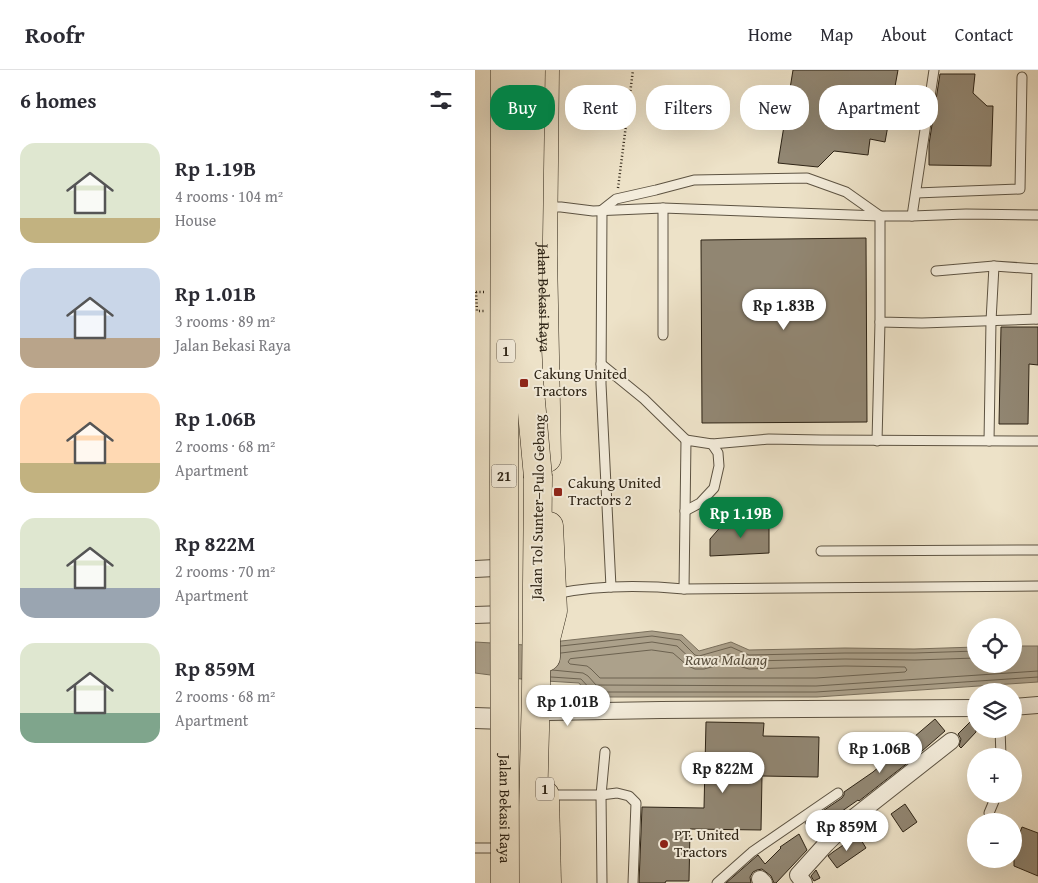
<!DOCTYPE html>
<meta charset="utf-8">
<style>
:root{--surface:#fff;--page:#f2f2f3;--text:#2b2b33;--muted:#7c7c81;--line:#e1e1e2;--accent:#0b8043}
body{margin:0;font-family:"Gentium Book Plus",serif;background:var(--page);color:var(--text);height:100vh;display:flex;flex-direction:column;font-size:19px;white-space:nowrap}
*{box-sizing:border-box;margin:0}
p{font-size:16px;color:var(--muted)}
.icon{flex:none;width:28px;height:28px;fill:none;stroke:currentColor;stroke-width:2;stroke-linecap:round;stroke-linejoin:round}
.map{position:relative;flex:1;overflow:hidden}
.drawer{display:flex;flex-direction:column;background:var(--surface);width:475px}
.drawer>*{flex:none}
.guide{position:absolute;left:15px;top:15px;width:472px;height:45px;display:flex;gap:10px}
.controls{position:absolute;left:492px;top:548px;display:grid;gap:10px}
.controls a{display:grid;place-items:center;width:55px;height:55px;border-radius:50%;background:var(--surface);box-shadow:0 5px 20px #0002;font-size:25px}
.price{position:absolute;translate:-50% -42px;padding:0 11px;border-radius:18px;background:#fff;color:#222;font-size:16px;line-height:32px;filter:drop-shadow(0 1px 2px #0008)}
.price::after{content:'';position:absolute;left:50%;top:30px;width:15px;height:11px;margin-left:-8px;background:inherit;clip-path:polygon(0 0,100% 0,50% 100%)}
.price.selected{background:var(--accent);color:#fff}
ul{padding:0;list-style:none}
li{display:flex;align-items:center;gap:15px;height:125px;padding:0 20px}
li span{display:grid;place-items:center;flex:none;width:140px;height:100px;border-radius:15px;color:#555}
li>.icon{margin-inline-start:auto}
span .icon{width:60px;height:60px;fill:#fffc;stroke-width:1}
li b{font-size:21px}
h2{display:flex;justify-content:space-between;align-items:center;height:60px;padding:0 20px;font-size:21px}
.tag{padding:0 18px;border-radius:20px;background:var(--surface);box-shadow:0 5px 20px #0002;font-size:18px;line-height:45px}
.tag.selected{background:var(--accent);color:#fff}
header{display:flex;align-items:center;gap:30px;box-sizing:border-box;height:70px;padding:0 25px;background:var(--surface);border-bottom:1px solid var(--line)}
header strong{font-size:24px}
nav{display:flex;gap:28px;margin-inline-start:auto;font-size:18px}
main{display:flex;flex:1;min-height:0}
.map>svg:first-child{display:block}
.water{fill:#aca18b;stroke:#796f5c}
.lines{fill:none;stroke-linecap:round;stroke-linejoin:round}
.shore{stroke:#6c6250;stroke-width:1}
.building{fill:#918672;stroke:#2d2315}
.service-casing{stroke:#5d5342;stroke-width:11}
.minor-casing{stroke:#5d5342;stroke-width:18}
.tertiary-casing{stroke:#5d5342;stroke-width:22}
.trunk-casing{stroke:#2d2315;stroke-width:29}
.motorway-casing{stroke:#2d2315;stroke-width:29}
.path{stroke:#2d2315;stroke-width:2.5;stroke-dasharray:1 2.5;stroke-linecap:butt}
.service{stroke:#f3ecdb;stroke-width:9}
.minor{stroke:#f3ecdb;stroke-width:16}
.tertiary{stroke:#f3ecdb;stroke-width:20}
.trunk{stroke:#ede2c8;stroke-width:28}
.motorway{stroke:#ede2c8;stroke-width:28}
.motorway-bridge-casing{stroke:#2d2315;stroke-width:29;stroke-linecap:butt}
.path-bridge{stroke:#2d2315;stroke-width:2.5;stroke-dasharray:1 2.5;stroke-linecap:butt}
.motorway-bridge{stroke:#ede2c8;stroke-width:28}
.poi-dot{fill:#8f2418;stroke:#f3ecdb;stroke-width:2}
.labels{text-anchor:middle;stroke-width:4;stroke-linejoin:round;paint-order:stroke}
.shield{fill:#f3ecdb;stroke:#685f50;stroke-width:1}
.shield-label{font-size:14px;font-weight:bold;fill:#2d2315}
.street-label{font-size:15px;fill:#2d2315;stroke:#f3ecdb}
.poi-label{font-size:15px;fill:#2d2315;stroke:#f3ecdb;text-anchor:start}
.water-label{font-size:16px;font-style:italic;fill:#594f3e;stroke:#f3ecdb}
</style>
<header>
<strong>Roofr</strong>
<nav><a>Home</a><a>Map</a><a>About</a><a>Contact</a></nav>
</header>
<main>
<section class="drawer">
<h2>6 homes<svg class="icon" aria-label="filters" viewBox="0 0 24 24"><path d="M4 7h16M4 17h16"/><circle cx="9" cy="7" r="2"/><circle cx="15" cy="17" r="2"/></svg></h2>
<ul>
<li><span style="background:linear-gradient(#dfe7d0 75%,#c2b280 0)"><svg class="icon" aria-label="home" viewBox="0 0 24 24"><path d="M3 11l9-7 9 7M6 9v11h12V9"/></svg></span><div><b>Rp 1.19B</b><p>4 rooms · 104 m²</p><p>House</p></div></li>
<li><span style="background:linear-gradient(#c9d6e8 70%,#b9a48a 0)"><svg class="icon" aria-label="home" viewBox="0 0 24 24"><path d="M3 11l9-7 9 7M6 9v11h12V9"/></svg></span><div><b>Rp 1.01B</b><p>3 rooms · 89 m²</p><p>Jalan Bekasi Raya</p></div></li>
<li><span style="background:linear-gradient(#ffd9b3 70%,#c2b280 0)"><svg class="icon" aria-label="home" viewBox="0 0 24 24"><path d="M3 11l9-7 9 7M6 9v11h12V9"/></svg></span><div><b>Rp 1.06B</b><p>2 rooms · 68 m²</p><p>Apartment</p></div></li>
<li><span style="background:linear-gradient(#dfe7d0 70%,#9aa5b1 0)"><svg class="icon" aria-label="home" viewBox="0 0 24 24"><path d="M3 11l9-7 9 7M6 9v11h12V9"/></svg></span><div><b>Rp 822M</b><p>2 rooms · 70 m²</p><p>Apartment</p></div></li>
<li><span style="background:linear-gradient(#dfe7d0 70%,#7fa58c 0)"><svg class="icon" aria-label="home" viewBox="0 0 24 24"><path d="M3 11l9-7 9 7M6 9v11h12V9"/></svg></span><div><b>Rp 859M</b><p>2 rooms · 68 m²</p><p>Apartment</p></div></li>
</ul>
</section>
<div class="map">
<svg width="563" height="813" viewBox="0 0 563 813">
<rect width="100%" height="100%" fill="#ede2c8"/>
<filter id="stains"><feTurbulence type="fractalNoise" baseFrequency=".004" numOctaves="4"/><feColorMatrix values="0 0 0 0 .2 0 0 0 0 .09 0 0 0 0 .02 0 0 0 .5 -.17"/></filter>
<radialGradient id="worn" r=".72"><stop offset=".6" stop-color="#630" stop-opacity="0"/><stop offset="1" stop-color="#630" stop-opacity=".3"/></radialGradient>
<path class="water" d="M177 561 207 565 224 581 256 572 274 580 370 578 439 579 501 577V594H539V576H563V612L342 627H115L104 613 54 610 0 603V572L50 575Z"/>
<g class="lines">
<g class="shore">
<path d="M86 576 177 566 205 570 220 585 224 586 256 577 274 585 370 583H440L501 581"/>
<path d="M177 580 198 583 213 596 220 599H229L255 592 267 597 274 599 370 596 430 597 432 600 430 602 341 608H125L116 599 112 596 95 594 93 592 95 589Z"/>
<path d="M86 583 177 572 202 576 217 590 224 592 255 584 274 591 370 589 440 590 501 588"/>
<path d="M77 600 108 603 113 606 121 615 341 616 563 601"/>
<path d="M76 607 106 609 118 622H341L563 607"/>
</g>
</g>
<g class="building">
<path d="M318 0H423L410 72 395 69 393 85 359 81 343 97 303 93Z"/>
<path d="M465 4H500L498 23 512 36H518L516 96 454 95V74Z"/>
<path d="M391 168 392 352 227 353 226 170Z"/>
<path d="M526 257H563V295L554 294 553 354H524Z"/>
<path d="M294 452V483L235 486V469L249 453Z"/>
<path d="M499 648H501V662L486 678 484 676 486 669 483 664Z"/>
<path d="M460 649 470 661 439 688 384 731 383 730 337 762 330 753 367 728 369 725V722L398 702Z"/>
<path d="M231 652 289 653 288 666 344 667 343 707 287 706 286 760 215 759 214 811H191L190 813H164L167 737 229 738Z"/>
<path d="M430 734 442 752 428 762 416 744Z"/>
<path d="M547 757 563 763V806L539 796V778Z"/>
<path d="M324 764 332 780 301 813H299L296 806 287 799 282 800 278 802 275 807 276 813H251L283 785 290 794 306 778 305 777Z"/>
<path d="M383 765 391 778 362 798 353 786 358 782Z"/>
<path d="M341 800 345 808 339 811 336 806Z"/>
</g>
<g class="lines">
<defs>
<g id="service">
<path d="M441 123 545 119 547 7"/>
<path d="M71 137H86L118 141 188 138 405 146H437L491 144 563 145"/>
<path d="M188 138V265"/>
<path d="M437 146 459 0"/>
<path d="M461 201 519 196 563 199"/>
<path d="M561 249 562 199"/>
<path d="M126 294 169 329 211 370"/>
<path d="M402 371 405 252"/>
<path d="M514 371 516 251 519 196"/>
<path d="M210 441 225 433 239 418 244 396 243 383 237 374"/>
<path d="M346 481 563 480"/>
<path d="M136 517 126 314 127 140 141 129 181 120 219 110 332 108 371 122 405 146V252L447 253 563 249"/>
<path d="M209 519 211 370 237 374 294 369 346 370 563 371"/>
<path d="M79 524C122 515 165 515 209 519L563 516"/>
<path d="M525 659 526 686"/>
<path d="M73 723 81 725H126L142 723 154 726 161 733 158 813"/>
<path d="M514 743 522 724"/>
<path d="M0 778H27"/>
<path d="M127 813 126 725 130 682"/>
<path d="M242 813 277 782 363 723"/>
</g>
<g id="minor">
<path d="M0 499 20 498"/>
<path d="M0 545 29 544"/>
<path d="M539 637 563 635"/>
<path d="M72 642 186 640 501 638"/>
<path d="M285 809 289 813"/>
<path d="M329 813 323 805 351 774 373 752 476 671"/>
</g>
<path id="tertiary" d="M0 648 29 649"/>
<g id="trunk">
<path id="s1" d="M70 0 68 184 72 388"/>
<path d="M71 587V569L78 541 74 456"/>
<path d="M70 725 72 813"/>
</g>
<path id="motorway" d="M56 813 61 622 63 407"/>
</defs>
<use href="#service" class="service-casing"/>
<use href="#minor" class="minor-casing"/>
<use href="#tertiary" class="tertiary-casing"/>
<use href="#trunk" class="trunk-casing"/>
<use href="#motorway" class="motorway-casing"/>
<g class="path">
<path d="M143 118 158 0"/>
<path d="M1 222 2 241H9"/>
</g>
<use href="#service" class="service"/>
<use href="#minor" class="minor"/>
<use href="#tertiary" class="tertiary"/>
<use href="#trunk" class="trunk"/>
<use href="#motorway" class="motorway"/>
<defs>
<g id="motorway-bridge">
<path id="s2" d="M30 0 29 413 30 813"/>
<path d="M56 0 52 270 54 310 63 407"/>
</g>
</defs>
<use href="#motorway-bridge" class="motorway-bridge-casing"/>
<path class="path-bridge" d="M1 222H10"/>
<use href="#motorway-bridge" class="motorway-bridge"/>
</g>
<g class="poi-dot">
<rect x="44" y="308" width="10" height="10" rx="2.5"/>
<rect x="78" y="417" width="10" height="10" rx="2.5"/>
<circle cx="189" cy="774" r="5"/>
</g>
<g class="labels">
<g class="shield">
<rect x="22" y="269.5" width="18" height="23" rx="4"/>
<rect x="16.5" y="394.5" width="25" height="23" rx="4"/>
<rect x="61" y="707.5" width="18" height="23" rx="4"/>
</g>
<g class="shield-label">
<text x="31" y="286">1</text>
<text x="29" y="411">21</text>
<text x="70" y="724">1</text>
</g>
<g class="street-label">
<text dy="5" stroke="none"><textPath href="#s1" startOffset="228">Jalan Bekasi Raya</textPath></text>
<text transform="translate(63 437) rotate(-89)" y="5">Jalan Tol Sunter–Pulo Gebang</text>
<text dy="5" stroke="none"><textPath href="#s2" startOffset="739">Jalan Bekasi Raya</textPath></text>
</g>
<g class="poi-label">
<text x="59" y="309">Cakung United<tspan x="59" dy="17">Tractors</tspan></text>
<text x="93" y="418">Cakung United<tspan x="93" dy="17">Tractors 2</tspan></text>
<text x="199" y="770">PT. United<tspan x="199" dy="17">Tractors</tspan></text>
</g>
<g class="water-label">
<text x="251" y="595">Rawa Malang</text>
</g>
</g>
<rect width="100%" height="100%" filter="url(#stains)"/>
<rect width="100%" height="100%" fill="url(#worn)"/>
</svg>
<div class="controls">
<a><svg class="icon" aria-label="locate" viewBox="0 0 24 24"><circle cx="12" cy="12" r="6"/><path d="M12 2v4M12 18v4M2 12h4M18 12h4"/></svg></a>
<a><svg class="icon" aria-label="layers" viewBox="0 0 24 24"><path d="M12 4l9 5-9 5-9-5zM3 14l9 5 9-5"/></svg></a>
<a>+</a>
<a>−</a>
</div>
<b class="price" style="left:309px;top:261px">Rp 1.83B</b>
<b class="price selected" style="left:266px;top:469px">Rp 1.19B</b>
<b class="price" style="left:93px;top:657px">Rp 1.01B</b>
<b class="price" style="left:405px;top:704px">Rp 1.06B</b>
<b class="price" style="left:248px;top:724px">Rp 822M</b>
<b class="price" style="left:372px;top:782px">Rp 859M</b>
<div class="guide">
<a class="tag selected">Buy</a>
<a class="tag">Rent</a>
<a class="tag">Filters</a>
<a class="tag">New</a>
<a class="tag">Apartment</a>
</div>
</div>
</main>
